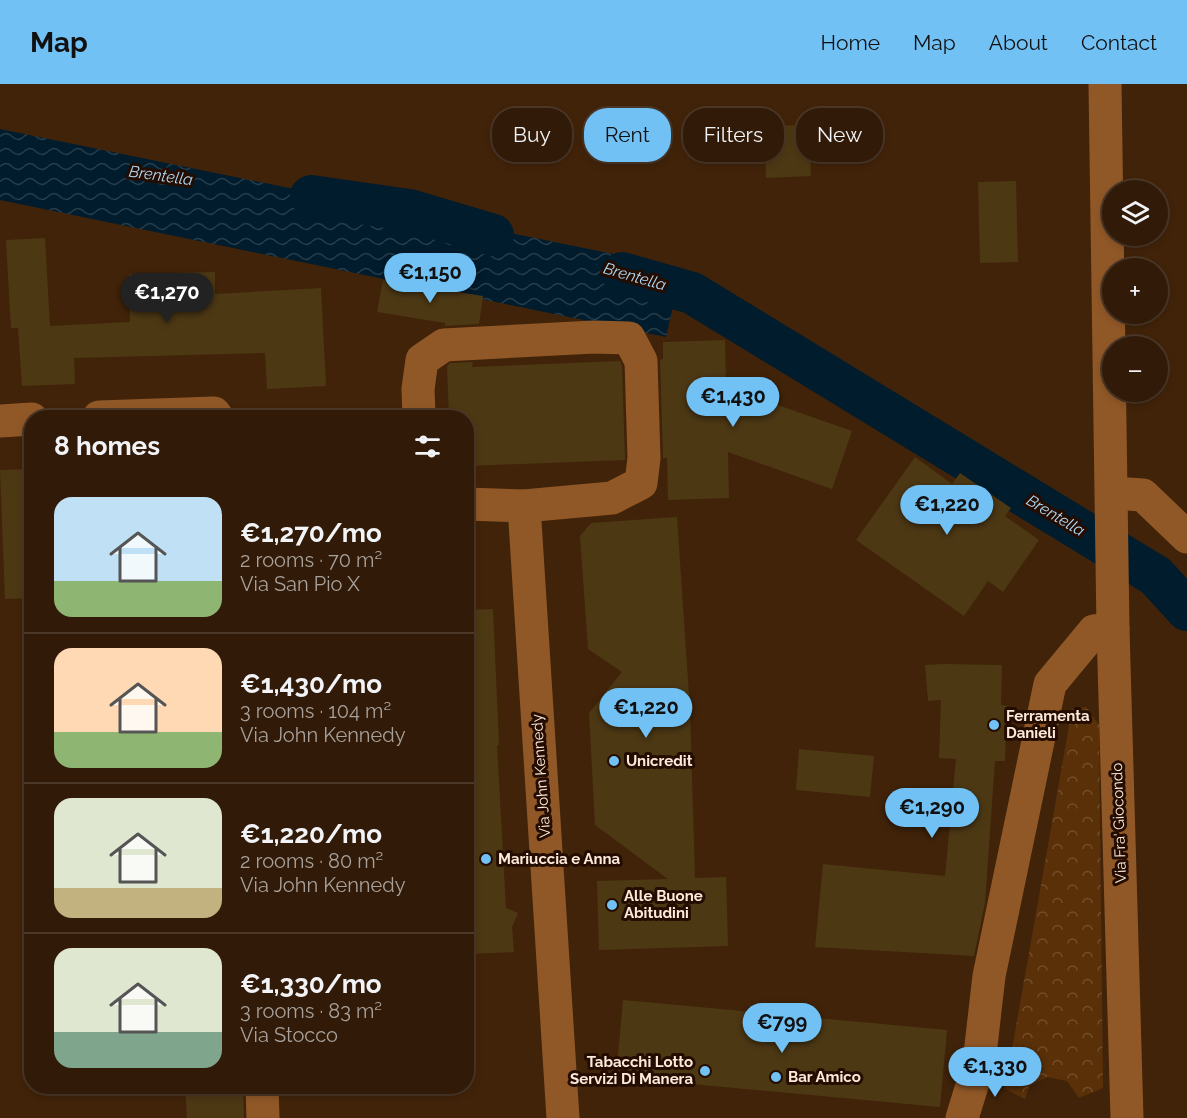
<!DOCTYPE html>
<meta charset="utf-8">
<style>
:root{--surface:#311a07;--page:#3d2715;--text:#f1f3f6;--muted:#a8a19b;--line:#4c3828;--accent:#71c1f5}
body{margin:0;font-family:Raleway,sans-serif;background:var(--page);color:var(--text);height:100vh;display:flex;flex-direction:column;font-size:22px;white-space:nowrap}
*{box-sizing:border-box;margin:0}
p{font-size:20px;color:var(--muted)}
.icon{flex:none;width:33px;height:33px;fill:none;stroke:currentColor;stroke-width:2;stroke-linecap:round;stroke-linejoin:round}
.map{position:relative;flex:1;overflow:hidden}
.side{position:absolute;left:24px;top:326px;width:450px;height:684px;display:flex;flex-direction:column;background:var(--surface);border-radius:24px;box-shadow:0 3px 9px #0003,0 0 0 2px var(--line)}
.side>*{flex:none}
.banner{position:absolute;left:492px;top:24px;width:570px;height:54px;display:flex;gap:12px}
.buttons{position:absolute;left:1102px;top:96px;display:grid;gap:12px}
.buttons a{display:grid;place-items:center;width:66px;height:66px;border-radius:50%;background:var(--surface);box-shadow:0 3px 9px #0003,0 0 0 2px var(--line);font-size:30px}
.price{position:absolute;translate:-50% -51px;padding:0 14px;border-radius:21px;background:var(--accent);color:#111;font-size:20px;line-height:39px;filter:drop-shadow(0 2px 3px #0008)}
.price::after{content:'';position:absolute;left:50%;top:36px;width:18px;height:14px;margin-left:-9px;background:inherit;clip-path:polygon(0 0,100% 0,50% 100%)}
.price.selected{background:#222;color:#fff}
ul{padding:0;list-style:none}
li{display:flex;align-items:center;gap:18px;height:150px;padding:0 30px}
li+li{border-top:2px solid var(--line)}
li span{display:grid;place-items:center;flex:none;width:168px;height:120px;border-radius:18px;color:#555}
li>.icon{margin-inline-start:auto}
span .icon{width:72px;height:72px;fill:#fffc;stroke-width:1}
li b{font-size:26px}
h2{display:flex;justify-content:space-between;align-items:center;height:72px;padding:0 30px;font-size:26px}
.pill{padding:0 21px;border-radius:24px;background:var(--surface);box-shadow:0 3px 9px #0003,0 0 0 2px var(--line);font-size:21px;line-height:54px}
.pill.selected{background:var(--accent);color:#111}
header{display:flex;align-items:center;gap:36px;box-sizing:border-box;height:84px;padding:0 30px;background:var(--accent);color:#111}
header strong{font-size:28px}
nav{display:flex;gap:33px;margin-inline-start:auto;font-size:21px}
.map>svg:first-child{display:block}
.forest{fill:url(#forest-crowns)}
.water{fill:url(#water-waves)}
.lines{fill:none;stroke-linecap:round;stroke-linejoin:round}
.canal{stroke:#001c2d;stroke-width:42}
.building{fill:#4d3814}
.street{stroke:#915827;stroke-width:33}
.poi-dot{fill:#71c1f5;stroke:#240d00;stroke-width:2}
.labels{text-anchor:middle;stroke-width:6;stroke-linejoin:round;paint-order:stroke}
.poi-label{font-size:15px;font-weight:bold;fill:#fde9da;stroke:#240d00;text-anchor:start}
.street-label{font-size:15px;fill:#fde9da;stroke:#240d00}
.water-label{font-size:16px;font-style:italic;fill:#aed9f6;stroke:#240d00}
</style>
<header>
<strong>Map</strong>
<nav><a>Home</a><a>Map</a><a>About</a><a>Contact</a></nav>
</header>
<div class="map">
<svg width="1187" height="1034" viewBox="0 0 1187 1034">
<defs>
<pattern id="forest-crowns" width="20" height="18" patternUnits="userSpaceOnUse" patternTransform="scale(1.5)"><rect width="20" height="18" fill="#593008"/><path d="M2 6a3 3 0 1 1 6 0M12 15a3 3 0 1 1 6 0" fill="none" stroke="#724e2b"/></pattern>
<pattern id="water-waves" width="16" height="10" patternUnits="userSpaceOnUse" patternTransform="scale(1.5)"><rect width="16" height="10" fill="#001c2d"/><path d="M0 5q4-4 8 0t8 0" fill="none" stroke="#263d4b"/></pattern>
</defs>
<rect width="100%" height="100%" fill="#412309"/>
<path class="forest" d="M1086 623 1099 641 1103 1004 1079 1014 1067 997 1047 993 1029 1003 1025 1015 1005 1005 1072 625Z"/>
<path class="water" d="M0 45 682 184 666 253 0 116Z"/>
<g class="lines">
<g class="canal">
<path d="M311 112 409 126 493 151"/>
<path d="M622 189 692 209 1156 492 1187 526"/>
</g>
</g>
<g class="building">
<path d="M809 41 811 92 766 94 764 42Z"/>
<path d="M1016 97 1018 178 980 179 978 98Z"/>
<path d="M45 154 50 242 130 238 129 190 215 188V210L321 204 326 302 267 305 265 269 74 274 75 300 22 302 18 244H11L6 156Z"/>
<path d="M383 196 483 212 479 240 445 242V239L377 228Z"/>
<path d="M725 256 726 303 852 347 832 405 728 368 729 414 668 416 667 374H663L660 276 663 275V258Z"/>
<path d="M620 277 622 282 625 376 466 382V333H449L447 282 450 279 473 278 472 283Z"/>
<path d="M915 373 952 400 960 389 1011 424 1005 432 1039 456 1003 508 988 497 964 532 856 456Z"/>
<path d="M32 385V514L5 515 0 386Z"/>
<path d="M677 433 690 626 695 794 726 793 728 862 599 866 597 797 668 795 595 741 589 629 622 588 588 565 580 452 591 439Z"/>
<path d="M493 525 499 661H497L506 824 518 829 512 843 514 868 466 870V526Z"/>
<path d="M943 580 1002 581 1001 621 1007 622 1005 677H995L985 819 974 872 815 863 823 780 945 792 956 675 939 674 941 616 928 617 925 581Z"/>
<path d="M799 665 874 672 870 713 796 706Z"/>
<path d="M623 916 947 946 940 1023 616 993Z"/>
<path d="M185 1002H243L244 1034H187Z"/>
</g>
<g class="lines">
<g class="street">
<path d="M1105 0 1113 545 1127 1034"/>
<path d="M99 333 214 329 217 333"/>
<path d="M419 333 418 305 422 276 444 261 594 253 629 254 641 277 644 374 641 399 612 414 524 422 466 420"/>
<path d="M0 337 32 335"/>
<path d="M1112 409 1143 411 1187 453"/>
<path d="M524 422 563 1034"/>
<path d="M262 1002 263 1034"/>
<path d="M962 1034 979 979 989 892 1050 600 1094 547 1113 545"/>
</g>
</g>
<g class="poi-dot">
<circle cx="994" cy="641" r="6"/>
<circle cx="614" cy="677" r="6"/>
<circle cx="486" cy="775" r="6"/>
<circle cx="612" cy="821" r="6"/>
<circle cx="705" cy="987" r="6"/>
<circle cx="776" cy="993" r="6"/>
</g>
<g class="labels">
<g class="poi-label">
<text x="1006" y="637">Ferramenta<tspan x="1006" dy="17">Danieli</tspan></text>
<text x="626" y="682">Unicredit</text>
<text x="498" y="780">Mariuccia e Anna</text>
<text x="624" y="817">Alle Buone<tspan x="624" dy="17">Abitudini</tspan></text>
<text x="693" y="983" text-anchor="end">Tabacchi Lotto<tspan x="693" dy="17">Servizi Di Manera</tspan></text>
<text x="788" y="998">Bar Amico</text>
</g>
<g class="street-label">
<text transform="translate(541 692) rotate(-94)" y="5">Via John Kennedy</text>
<text transform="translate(1119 739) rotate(-92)" y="5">Via Fra' Giocondo</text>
</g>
<g class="water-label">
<text transform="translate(161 91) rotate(8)" y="6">Brentella</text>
<text transform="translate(635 192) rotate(16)" y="6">Brentella</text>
<text transform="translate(1056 431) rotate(31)" y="6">Brentella</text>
</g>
</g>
</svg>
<div class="buttons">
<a><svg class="icon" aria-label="layers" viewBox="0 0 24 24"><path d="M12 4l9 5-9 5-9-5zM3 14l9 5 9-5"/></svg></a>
<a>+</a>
<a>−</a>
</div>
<b class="price" style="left:430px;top:220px">€1,150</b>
<b class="price selected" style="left:167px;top:240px">€1,270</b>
<b class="price" style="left:733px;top:344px">€1,430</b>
<b class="price" style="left:947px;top:452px">€1,220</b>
<b class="price" style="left:646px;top:655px">€1,220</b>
<b class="price" style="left:932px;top:755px">€1,290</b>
<b class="price" style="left:782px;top:970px">€799</b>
<b class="price" style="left:995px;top:1014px">€1,330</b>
<div class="banner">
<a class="pill">Buy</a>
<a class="pill selected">Rent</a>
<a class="pill">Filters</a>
<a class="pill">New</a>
</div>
<section class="side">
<h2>8 homes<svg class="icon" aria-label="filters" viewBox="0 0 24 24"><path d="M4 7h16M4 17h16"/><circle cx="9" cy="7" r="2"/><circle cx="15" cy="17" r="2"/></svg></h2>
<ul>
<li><span style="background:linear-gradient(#bfe0f5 70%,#8fb573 0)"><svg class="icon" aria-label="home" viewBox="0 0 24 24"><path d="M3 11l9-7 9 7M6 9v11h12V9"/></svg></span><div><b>€1,270/mo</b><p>2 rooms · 70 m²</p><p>Via San Pio X</p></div></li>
<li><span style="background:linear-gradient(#ffd9b3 70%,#8fb573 0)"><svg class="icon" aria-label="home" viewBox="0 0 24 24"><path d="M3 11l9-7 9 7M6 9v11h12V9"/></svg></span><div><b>€1,430/mo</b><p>3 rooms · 104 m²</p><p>Via John Kennedy</p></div></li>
<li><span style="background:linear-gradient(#dfe7d0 75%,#c2b280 0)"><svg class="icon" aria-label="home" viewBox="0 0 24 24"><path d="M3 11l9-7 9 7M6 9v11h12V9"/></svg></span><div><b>€1,220/mo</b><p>2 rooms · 80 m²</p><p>Via John Kennedy</p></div></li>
<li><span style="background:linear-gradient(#dfe7d0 70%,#7fa58c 0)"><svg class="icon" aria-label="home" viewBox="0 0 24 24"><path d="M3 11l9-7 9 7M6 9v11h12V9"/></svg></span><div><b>€1,330/mo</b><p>3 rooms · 83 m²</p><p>Via Stocco</p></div></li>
</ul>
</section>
</div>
